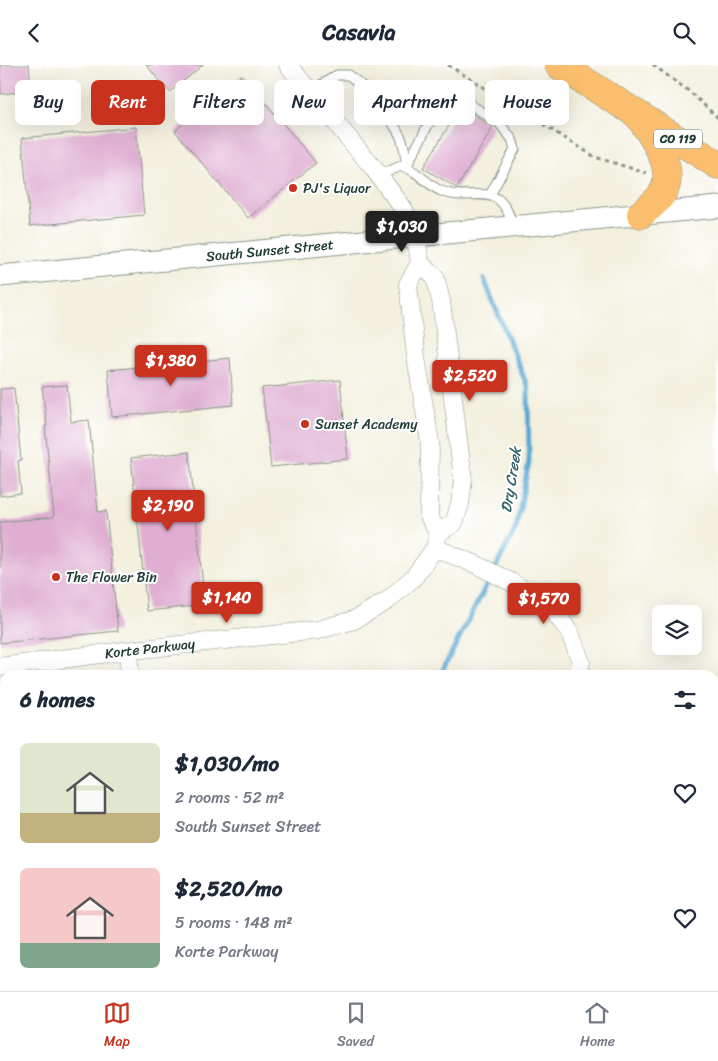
<!DOCTYPE html>
<meta charset="utf-8">
<style>
:root{--surface:#fff;--page:#f2f2f3;--text:#1f2937;--muted:#747a83;--line:#e0e1e3;--accent:#c8321e}
body{margin:0;font-family:Sriracha,sans-serif;background:var(--page);color:var(--text);height:100vh;display:flex;flex-direction:column;font-size:19px;white-space:nowrap}
*{box-sizing:border-box;margin:0}
p{font-size:16px;color:var(--muted)}
.icon{flex:none;width:28px;height:28px;fill:none;stroke:currentColor;stroke-width:2;stroke-linecap:round;stroke-linejoin:round}
.map{position:relative;flex:1;overflow:hidden}
.drawer{position:absolute;left:0px;top:605px;width:719px;height:321px;display:flex;flex-direction:column;background:var(--surface);border-radius:15px 15px 0 0;box-shadow:0 5px 20px #0002}
.drawer>*{flex:none}
.hud{position:absolute;left:15px;top:15px;width:689px;height:45px;display:flex;gap:10px}
.tools{position:absolute;left:652px;top:540px;display:grid;gap:10px}
.tools a{display:grid;place-items:center;width:50px;height:50px;border-radius:8px;background:var(--surface);box-shadow:0 5px 20px #0002;font-size:25px}
.price{position:absolute;translate:-50% -42px;padding:0 11px;border-radius:5px;background:var(--accent);color:#fff;font-size:16px;line-height:32px;filter:drop-shadow(0 1px 2px #0008)}
.price::after{content:'';position:absolute;left:50%;top:30px;width:15px;height:11px;margin-left:-8px;background:inherit;clip-path:polygon(0 0,100% 0,50% 100%)}
.price.on{background:#222;color:#fff}
ul{padding:0;list-style:none}
li{display:flex;align-items:center;gap:15px;height:125px;padding:0 20px}
li span{display:grid;place-items:center;flex:none;width:140px;height:100px;border-radius:8px;color:#555}
li>.icon{margin-inline-start:auto}
span .icon{width:60px;height:60px;fill:#fffc;stroke-width:1}
li b{font-size:21px}
h2{display:flex;justify-content:space-between;align-items:center;height:60px;padding:0 20px;font-size:21px}
.tag{padding:0 18px;border-radius:8px;background:var(--surface);box-shadow:0 5px 20px #0002;font-size:18px;line-height:45px}
.tag.on{background:var(--accent);color:#fff}
header{display:flex;justify-content:space-between;align-items:center;height:65px;padding:0 20px;background:var(--surface);font-size:22px;font-weight:700}
.tabs{display:flex;justify-content:space-around;align-items:center;height:70px;border-top:1px solid var(--line);background:var(--surface);font-size:14px;color:var(--muted)}
.tabs a{display:grid;justify-items:center;gap:2px}
.tabs .on{color:var(--accent)}
.map>svg:first-child{display:block}
.lines{fill:none;stroke-linecap:round;stroke-linejoin:round}
.stream{stroke:#57a7d1;stroke-width:5}
.building{fill:#dfaed2}
.service-casing{stroke:#899689;stroke-width:11}
.minor-casing{stroke:#899689;stroke-width:19}
.tertiary-casing{stroke:#899689;stroke-width:23}
.trunk-casing{stroke:#899689;stroke-width:29}
.path{stroke:#899689;stroke-width:3;stroke-dasharray:4 4;stroke-linecap:butt}
.service{stroke:#fff;stroke-width:9}
.minor{stroke:#fff;stroke-width:18}
.tertiary{stroke:#fff;stroke-width:21}
.trunk{stroke:#fabe6e;stroke-width:28}
.poi-dot{fill:#c8321e;stroke:#fff;stroke-width:2}
.labels{text-anchor:middle;stroke-width:4;stroke-linejoin:round;paint-order:stroke}
.shield{fill:#fff;stroke:#627771;stroke-width:1}
.shield-label{font-size:12px;font-weight:bold;fill:#1f3d34}
.poi-label{font-size:14px;fill:#1f3d34;stroke:#fff;text-anchor:start}
.street-label{font-size:14px;fill:#1f3d34;stroke:#fff}
.water-label{font-size:15px;font-style:italic;fill:#33626b;stroke:#fff}
</style>
<header><svg class="icon" aria-label="back" viewBox="0 0 24 24"><path d="M15 5l-7 7 7 7"/></svg>Casavia<svg class="icon" aria-label="search" viewBox="0 0 24 24"><circle cx="10" cy="10" r="6"/><path d="M15 15l6 6"/></svg></header>
<div class="map">
<svg width="718" height="926" viewBox="0 0 718 926">
<rect width="100%" height="100%" fill="#fff"/>
<filter id="ink" filterUnits="userSpaceOnUse"><feTurbulence type="fractalNoise" baseFrequency=".02" numOctaves="2"/><feDisplacementMap in="SourceGraphic" scale="10" xChannelSelector="R" yChannelSelector="G"/><feConvolveMatrix kernelMatrix="1 2 1 2 8 2 1 2 1" color-interpolation-filters="sRGB"/></filter>
<filter id="wash" filterUnits="userSpaceOnUse"><feTurbulence type="fractalNoise" baseFrequency=".0096" numOctaves="4" result="noise"/><feDisplacementMap in="SourceGraphic" scale="20" xChannelSelector="R" yChannelSelector="G"/><feGaussianBlur stdDeviation="1.12" result="paint"/><feColorMatrix in="noise" values="0 0 0 0 0 0 0 0 0 0 0 0 0 0 0 0 0 1.4 0 .05"/><feComposite in="paint" operator="in"/></filter>
<g filter="url(#wash)">
<rect width="100%" height="100%" fill="#f3f0de"/>
<g class="lines">
<g class="stream">
<path d="M440 610 516 463 529 396 528 323 484 214"/>
<path d="M387 921V926"/>
</g>
</g>
<g id="blocks">
<g class="building">
<path d="M0 0H29L31 26 1 29Z"/>
<path d="M146 0H203L170 27Z"/>
<path d="M242 10 316 98 248 153 175 66Z"/>
<path d="M461 41 493 62 457 123 423 103Z"/>
<path d="M136 62 144 150 30 161 22 73Z"/>
<path d="M230 293 233 340 112 352 108 305Z"/>
<path d="M340 315 348 394 271 402 262 323Z"/>
<path d="M67 320 71 357 89 355 98 447 106 446 118 566 0 578V457L54 452 45 361H47L42 322Z"/>
<path d="M14 323 21 395 18 396 21 428 0 431V324Z"/>
<path d="M189 387 205 540 147 546 131 393Z"/>
</g>
</g>
</g>
<g filter="url(#ink)">
<use href="#blocks" fill-opacity="0" stroke="#899689" stroke-width="1"/>
<g class="lines">
<defs>
<g id="service">
<path d="M310 27 337 10H349L364 23"/>
<path d="M384 46C399 67 405 73 406 100"/>
<path d="M406 102 436 45 447 33 462 34 499 58 512 74 515 84 490 130"/>
<path d="M379 110 401 101C418 105 426 119 441 126 473 139 500 111 513 162"/>
</g>
<g id="minor">
<path d="M288 0 374 104 403 143 416 171 420 198 435 212 441 236 463 414 460 439 454 458 438 468"/>
<path d="M435 483 475 499 511 517 551 542 570 568 581 597 578 610"/>
<path d="M128 586 130 610"/>
<path id="s1" d="M0 602 124 586 318 565 354 555 387 536 414 512 435 483 438 468 429 451 430 377 416 292 408 219 420 198"/>
</g>
<g id="tertiary">
<path id="s2" d="M0 211 718 142"/>
</g>
<g id="trunk">
<path d="M559 0 718 100"/>
<path d="M641 54C655 75 680 109 659 133 654 139 647 144 641 149"/>
</g>
</defs>
<use href="#service" class="service-casing"/>
<use href="#minor" class="minor-casing"/>
<use href="#tertiary" class="tertiary-casing"/>
<use href="#trunk" class="trunk-casing"/>
<g class="path">
<path d="M448 0 595 92 646 108"/>
<path d="M653 0 690 27 718 53"/>
</g>
<use href="#service" class="service"/>
<use href="#minor" class="minor"/>
<use href="#tertiary" class="tertiary"/>
<use href="#trunk" class="trunk"/>
</g>
</g>
<g class="poi-dot">
<circle cx="293" cy="123" r="5"/>
<circle cx="305" cy="359" r="5"/>
<circle cx="56" cy="512" r="5"/>
</g>
<g class="labels">
<rect class="shield" x="654" y="64.5" width="48" height="19" rx="4"/>
<g class="shield-label">
<text x="678" y="78">CO 119</text>
</g>
<g class="poi-label">
<text x="303" y="128">PJ's Liquor</text>
<text x="315" y="364">Sunset Academy</text>
<text x="66" y="517">The Flower Bin</text>
</g>
<g class="street-label">
<text dy="5" stroke="none"><textPath href="#s2" startOffset="271">South Sunset Street</textPath></text>
<text dy="5" stroke="none"><textPath href="#s1" startOffset="151">Korte Parkway</textPath></text>
</g>
<g class="water-label">
<text transform="translate(511 415) rotate(-81)" y="5">Dry Creek</text>
</g>
</g>
</svg>
<div class="tools">
<a><svg class="icon" aria-label="layers" viewBox="0 0 24 24"><path d="M12 4l9 5-9 5-9-5zM3 14l9 5 9-5"/></svg></a>
</div>
<b class="price on" style="left:402px;top:188px">$1,030</b>
<b class="price" style="left:171px;top:322px">$1,380</b>
<b class="price" style="left:470px;top:337px">$2,520</b>
<b class="price" style="left:168px;top:467px">$2,190</b>
<b class="price" style="left:227px;top:559px">$1,140</b>
<b class="price" style="left:544px;top:560px">$1,570</b>
<div class="hud">
<a class="tag">Buy</a>
<a class="tag on">Rent</a>
<a class="tag">Filters</a>
<a class="tag">New</a>
<a class="tag">Apartment</a>
<a class="tag">House</a>
</div>
<section class="drawer">
<h2>6 homes<svg class="icon" aria-label="filters" viewBox="0 0 24 24"><path d="M4 7h16M4 17h16"/><circle cx="9" cy="7" r="2"/><circle cx="15" cy="17" r="2"/></svg></h2>
<ul>
<li><span style="background:linear-gradient(#dfe7d0 70%,#c2b280 0)"><svg class="icon" aria-label="home" viewBox="0 0 24 24"><path d="M3 11l9-7 9 7M6 9v11h12V9"/></svg></span><div><b>$1,030/mo</b><p>2 rooms · 52 m²</p><p>South Sunset Street</p></div><svg class="icon" aria-label="heart" viewBox="0 0 24 24"><path d="M12 20l-8-8c-3-5 5-10 8-4 3-6 11-1 8 4z"/></svg></li>
<li><span style="background:linear-gradient(#f6c9c9 75%,#7fa58c 0)"><svg class="icon" aria-label="home" viewBox="0 0 24 24"><path d="M3 11l9-7 9 7M6 9v11h12V9"/></svg></span><div><b>$2,520/mo</b><p>5 rooms · 148 m²</p><p>Korte Parkway</p></div><svg class="icon" aria-label="heart" viewBox="0 0 24 24"><path d="M12 20l-8-8c-3-5 5-10 8-4 3-6 11-1 8 4z"/></svg></li>
</ul>
</section>
</div>
<nav class="tabs">
<a class="on"><svg class="icon" aria-label="map" viewBox="0 0 24 24"><path d="M3 6l6-2 6 2 6-2v14l-6 2-6-2-6 2zM9 4v14M15 6v14"/></svg>Map</a>
<a><svg class="icon" aria-label="saved" viewBox="0 0 24 24"><path d="M7 4h10v16l-5-4-5 4z"/></svg>Saved</a>
<a><svg class="icon" aria-label="home" viewBox="0 0 24 24"><path d="M3 11l9-7 9 7M6 9v11h12V9"/></svg>Home</a>
</nav>
